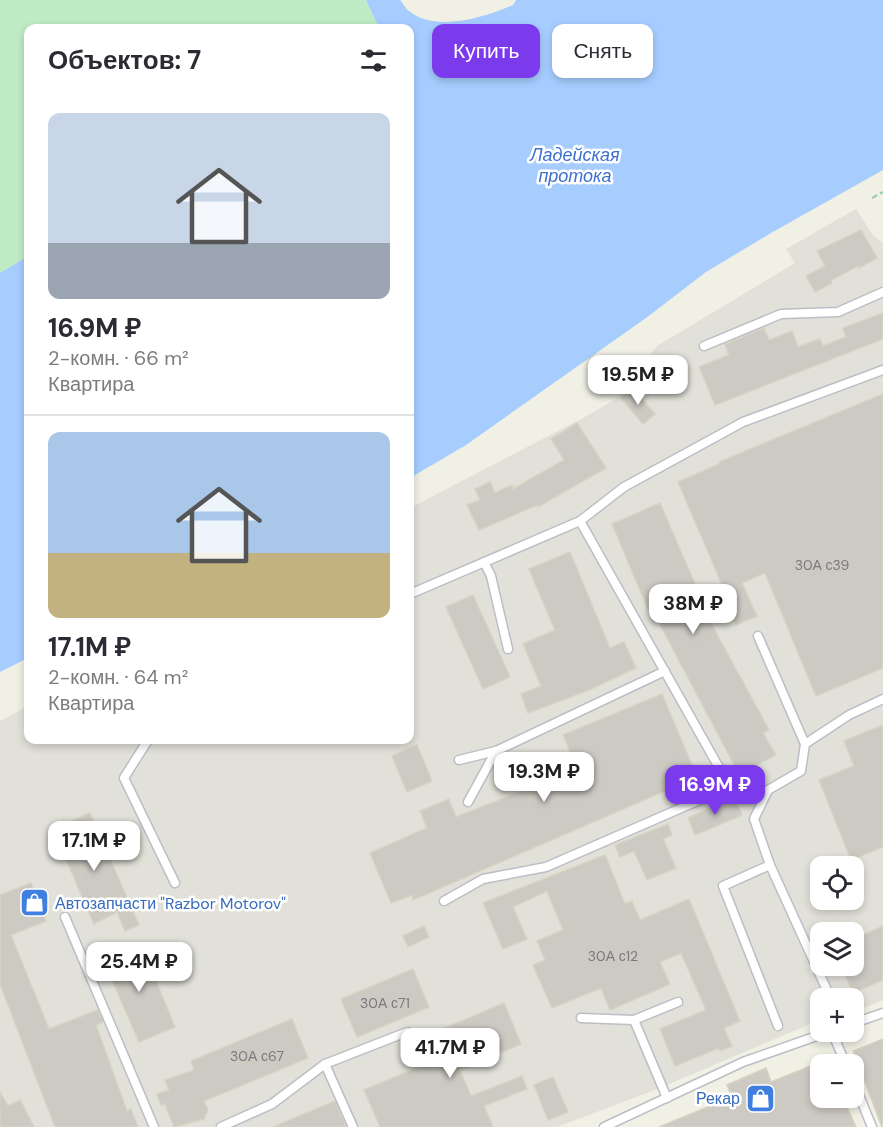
<!DOCTYPE html>
<html lang="ru">
<meta charset="utf-8">
<style>
:root{--surface:#fff;--page:#f2f2f3;--text:#2b2b33;--muted:#7c7c81;--line:#e1e1e2;--accent:#7c3aed}
body{margin:0;font-family:"DM Sans",sans-serif;background:var(--page);color:var(--text);height:100vh;display:flex;flex-direction:column;font-size:22px;white-space:nowrap}
*{box-sizing:border-box;margin:0}
p{font-size:20px;color:var(--muted)}
.icon{flex:none;width:33px;height:33px;fill:none;stroke:currentColor;stroke-width:2;stroke-linecap:round;stroke-linejoin:round}
.map{position:relative;flex:1;overflow:hidden}
.sheet{position:absolute;left:24px;top:24px;width:390px;height:720px;display:flex;flex-direction:column;background:var(--surface);border-radius:12px;box-shadow:0 3px 9px #0003}
.sheet>*{flex:none}
.top-card{position:absolute;left:432px;top:24px;width:360px;height:54px;display:flex;gap:12px}
.tools{position:absolute;left:810px;top:856px;display:grid;gap:12px}
.tools a{display:grid;place-items:center;width:54px;height:54px;border-radius:12px;background:var(--surface);box-shadow:0 3px 9px #0003;font-size:30px}
.price{position:absolute;translate:-50% -51px;padding:0 14px;border-radius:12px;background:#fff;color:#222;font-size:20px;line-height:39px;filter:drop-shadow(0 2px 3px #0008)}
.price::after{content:'';position:absolute;left:50%;top:36px;width:18px;height:14px;margin-left:-9px;background:inherit;clip-path:polygon(0 0,100% 0,50% 100%)}
.price.current{background:var(--accent);color:#fff}
ul{padding:0;list-style:none}
li{display:grid;align-content:center;gap:12px;height:318px;padding:0 24px}
li+li{border-top:2px solid var(--line)}
li span{display:grid;place-items:center;height:186px;border-radius:12px;color:#555}
li>.icon{margin-inline-start:auto}
span .icon{width:108px;height:108px;fill:#fffc;stroke-width:1}
li b{font-size:26px}
h2{display:flex;justify-content:space-between;align-items:center;height:72px;padding:0 24px;font-size:26px}
.chip{padding:0 21px;border-radius:12px;background:var(--surface);box-shadow:0 3px 9px #0003;font-size:21px;line-height:54px}
.chip.current{background:var(--accent);color:#fff}
.map>svg:first-child{display:block}
.industrial{fill:#e1e1d9;fill-rule:evenodd}
.green{fill:#bfebc5}
.water{fill:#a7cdff}
.building{fill:#cccac2;stroke:#d6d3c2;stroke-width:1.5}
.lines{fill:none;stroke-linecap:round;stroke-linejoin:round}
.lane-casing{stroke:#bdbec5;stroke-width:11}
.path{stroke:#97ccae;stroke-width:2;stroke-dasharray:6 3;stroke-linecap:butt}
.lane{stroke:#fff;stroke-width:8}
.labels{text-anchor:middle;stroke-width:5;stroke-linejoin:round;paint-order:stroke}
.number-label{font-size:14px;fill:#797a7e}
.shop-label{font-size:16px;fill:#366cbe;stroke:#fff;text-anchor:start}
.water-label{font-size:18px;font-style:italic;fill:#3c70d0;stroke:#fff}
</style>
<div class="map">
<svg width="883" height="1127" viewBox="0 0 883 1127">
<rect width="100%" height="100%" fill="#f1f0e5"/>
<path class="industrial" d="M856 209 873 235 883 243V1000L864 1008 858 1004 854 1006V999H820V1020L655 1090 557 1127H0V721L28 706V740H410V508L583 418 617 398 657 346 795 263 786 249ZM820 867H854V900H820ZM820 933H854V966H820Z"/>
<path class="green" d="M0 0H366L379 28H28V256L0 273Z"/>
<g class="water">
<path d="M366 0H400C403 3 405 8 409 11 435 33 486 17 513 5L516 0H883V170L771 233 706 272 646 318 466 445 410 478V28H379Z"/>
<path d="M28 256V658L0 672V273Z"/>
</g>
<g class="building">
<path d="M861 230 877 258 859 268 858 266 831 280 832 283 815 292 806 276 825 266 817 251Z"/>
<path d="M883 313V339L715 405 699 367 729 355 725 344 764 328 769 340 792 331 798 347 820 339 823 346 846 337 843 328Z"/>
<path d="M632 388 655 414 643 424 621 398Z"/>
<path d="M883 394V668L816 696 765 573 742 583 757 616 736 625 730 611 733 610 678 482 719 464V462Z"/>
<path d="M577 423 606 468 538 507 537 505 479 530 467 505 480 500 475 489 490 482 495 493 512 485 513 489 564 460 551 439Z"/>
<path d="M660 503 702 600 699 601 769 730 763 733 776 755 739 774 657 619 653 621 612 524Z"/>
<path d="M570 552 610 648 624 642 636 668 589 690 528 713 521 694 541 686 523 644 555 630 529 569Z"/>
<path d="M473 595 510 677 483 689 446 607Z"/>
<path d="M662 694 697 777 413 900 412 895 391 903 370 853 427 828 420 811 449 799 456 817 577 769 563 735Z"/>
<path d="M883 725V847L851 860 819 780 854 766 844 741Z"/>
<path d="M417 745 432 781 407 792 392 756Z"/>
<path d="M734 797 742 815 695 835 688 818Z"/>
<path d="M90 813 139 925 125 931 117 912 94 924 53 829Z"/>
<path d="M668 824 672 835 663 839 676 868 647 880 634 851 620 857 615 845Z"/>
<path d="M605 855 625 904 632 901 640 920 689 899 740 1021 724 1028 732 1046 720 1051 719 1048 675 1066 660 1029 706 1010 681 953 660 962 670 984 610 1010 601 988 552 1008 533 965 545 960 537 941 563 930 547 891 513 907 527 939 503 949 483 903Z"/>
<path d="M31 883 46 921 11 935 49 1029 98 1010 103 1022 96 1025 127 1111 131 1109 138 1127H55L0 984V895Z"/>
<path d="M424 926 429 937 408 947 403 936Z"/>
<path d="M883 926V980L853 993 841 966H854V939Z"/>
<path d="M140 943 175 1027 139 1042 103 959Z"/>
<path d="M413 969 429 1007 357 1037 341 999Z"/>
<path d="M504 1003 521 1044 460 1070 471 1096 522 1076 527 1089 484 1106 493 1127H380L364 1090 453 1053 443 1029Z"/>
<path d="M292 1019 308 1058 204 1101 208 1110 204 1119 174 1127 165 1104 161 1105 157 1094 169 1090 165 1080 194 1070 191 1061Z"/>
<path d="M883 1039V1127H882L853 1051Z"/>
<path d="M820 1062V1098H843L856 1127H659L732 1097 727 1085 766 1068 771 1082Z"/>
<path d="M553 1077 568 1112 548 1120 534 1085Z"/>
<path d="M0 1092 8 1106 20 1100 34 1127H0Z"/>
<path d="M335 1101 346 1127H273Z"/>
</g>
<g class="lines">
<defs>
<g id="lane">
<path d="M704 346 781 314 838 312 883 292"/>
<path d="M484 562 491 576 508 649"/>
<path d="M410 594 580 521 624 487 743 422 883 370"/>
<path d="M758 636 805 744"/>
<path d="M148 740 124 778 175 883"/>
<path d="M459 760 496 751 665 671"/>
<path d="M468 802 496 751"/>
<path d="M770 865 723 886 778 1026"/>
<path d="M444 901 483 879 546 867 711 795 726 780 580 521"/>
<path d="M65 917 154 1127"/>
<path d="M831 999 770 865 754 819 768 790 801 771 805 744 849 715 883 699"/>
<path d="M581 1018 634 1020"/>
<path d="M854 1023 883 1013"/>
<path d="M832 1032 846 1065"/>
<path d="M325 1064 407 1032"/>
<path d="M854 1083 872 1127"/>
<path d="M667 1098 634 1020 678 1002"/>
<path d="M221 1127 272 1104 325 1064 353 1127"/>
<path d="M604 1127 743 1062 828 1032"/>
</g>
</defs>
<use href="#lane" class="lane-casing"/>
<path class="path" d="M872 198 883 192"/>
<use href="#lane" class="lane"/>
</g>
<defs>
<symbol id="shop-square" viewBox="-11 -11 22 22"><rect x="-9" y="-9" width="18" height="18" rx="4" fill="#3f7fe0" stroke="#fff"/><path d="M-5-2.5h2.3a2.7 3.5 0 0 1 5.4 0H5L5.5 6h-11ZM-1.5-2.5h3a1.5 2.3 0 0 0-3 0Z" fill="#fff"/></symbol>
</defs>
<g fill-rule="evenodd">
<use href="#shop-square" x="18" y="886" width="33" height="33"/>
<use href="#shop-square" x="744" y="1082" width="33" height="33"/>
</g>
<g class="labels">
<g class="number-label">
<text x="822" y="570">30А с39</text>
<text x="613" y="961">30А с12</text>
<text x="385" y="1008">30А с71</text>
<text x="257" y="1061">30А с67</text>
</g>
<g class="shop-label">
<text x="55" y="909">Автозапчасти "Razbor Motorov"</text>
<text x="740" y="1104" text-anchor="end">Рекар</text>
</g>
<g class="water-label">
<text x="575" y="161">Ладейская<tspan x="575" dy="21">протока</tspan></text>
</g>
</g>
</svg>
<div class="tools">
<a><svg class="icon" aria-label="locate" viewBox="0 0 24 24"><circle cx="12" cy="12" r="6"/><path d="M12 2v4M12 18v4M2 12h4M18 12h4"/></svg></a>
<a><svg class="icon" aria-label="layers" viewBox="0 0 24 24"><path d="M12 4l9 5-9 5-9-5zM3 14l9 5 9-5"/></svg></a>
<a>+</a>
<a>−</a>
</div>
<b class="price" style="left:638px;top:406px">19.5M ₽</b>
<b class="price" style="left:693px;top:635px">38M ₽</b>
<b class="price" style="left:544px;top:803px">19.3M ₽</b>
<b class="price current" style="left:715px;top:816px">16.9M ₽</b>
<b class="price" style="left:94px;top:872px">17.1M ₽</b>
<b class="price" style="left:139px;top:993px">25.4M ₽</b>
<b class="price" style="left:450px;top:1079px">41.7M ₽</b>
<div class="top-card">
<a class="chip current">Купить</a>
<a class="chip">Снять</a>
</div>
<section class="sheet">
<h2>Объектов: 7<svg class="icon" aria-label="filters" viewBox="0 0 24 24"><path d="M4 7h16M4 17h16"/><circle cx="9" cy="7" r="2"/><circle cx="15" cy="17" r="2"/></svg></h2>
<ul>
<li><span style="background:linear-gradient(#c9d6e8 70%,#9aa5b1 0)"><svg class="icon" aria-label="home" viewBox="0 0 24 24"><path d="M3 11l9-7 9 7M6 9v11h12V9"/></svg></span><div><b>16.9M ₽</b><p>2-комн. · 66 m²</p><p>Квартира</p></div></li>
<li><span style="background:linear-gradient(#a9c7e8 65%,#c2b280 0)"><svg class="icon" aria-label="home" viewBox="0 0 24 24"><path d="M3 11l9-7 9 7M6 9v11h12V9"/></svg></span><div><b>17.1M ₽</b><p>2-комн. · 64 m²</p><p>Квартира</p></div></li>
</ul>
</section>
</div>
